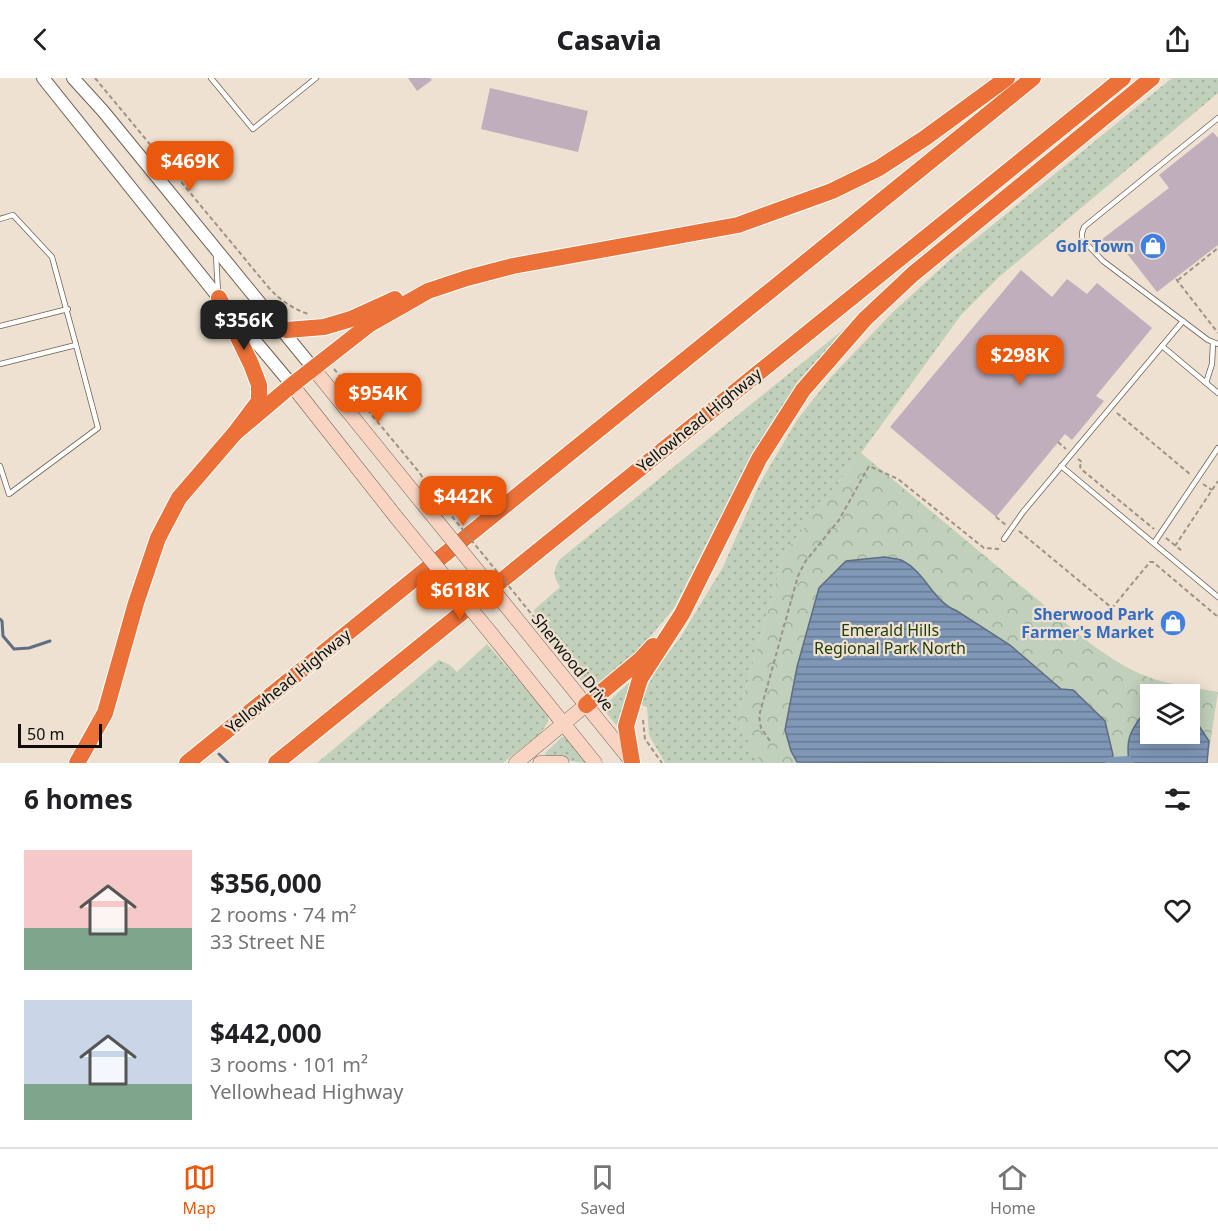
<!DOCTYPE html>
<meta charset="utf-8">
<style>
:root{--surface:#fff;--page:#f6f6f6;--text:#202124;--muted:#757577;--line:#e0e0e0;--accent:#ea580c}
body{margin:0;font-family:"Noto Sans",sans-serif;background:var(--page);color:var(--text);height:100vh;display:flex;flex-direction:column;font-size:22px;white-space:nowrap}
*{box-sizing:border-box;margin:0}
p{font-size:20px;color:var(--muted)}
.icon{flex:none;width:33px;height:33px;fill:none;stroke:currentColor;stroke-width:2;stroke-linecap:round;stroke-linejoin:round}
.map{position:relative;height:685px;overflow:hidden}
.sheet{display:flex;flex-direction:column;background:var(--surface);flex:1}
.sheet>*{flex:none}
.buttons{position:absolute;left:1140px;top:606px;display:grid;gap:12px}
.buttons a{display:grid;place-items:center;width:60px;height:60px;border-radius:0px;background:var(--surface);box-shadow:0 3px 15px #0003;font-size:30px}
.scale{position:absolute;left:18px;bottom:15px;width:84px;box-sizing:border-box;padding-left:6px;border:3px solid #120e09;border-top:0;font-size:16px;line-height:21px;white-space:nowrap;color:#120e09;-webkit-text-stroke:4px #eee1d1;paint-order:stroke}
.price{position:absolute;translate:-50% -51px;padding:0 14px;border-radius:12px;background:var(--accent);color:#fff;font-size:20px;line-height:39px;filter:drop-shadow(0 2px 3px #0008)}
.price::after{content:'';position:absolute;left:50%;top:36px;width:18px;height:14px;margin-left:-9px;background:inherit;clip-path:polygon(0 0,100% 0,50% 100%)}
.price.selected{background:#222;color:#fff}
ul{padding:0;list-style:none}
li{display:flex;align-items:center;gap:18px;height:150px;padding:0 24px}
li span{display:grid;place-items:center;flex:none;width:168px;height:120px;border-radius:0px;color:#555}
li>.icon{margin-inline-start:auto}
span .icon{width:72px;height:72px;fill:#fffc;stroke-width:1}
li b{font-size:26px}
h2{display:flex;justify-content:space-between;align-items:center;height:72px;padding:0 24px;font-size:26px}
header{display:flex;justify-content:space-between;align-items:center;height:78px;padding:0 24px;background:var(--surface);font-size:27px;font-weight:800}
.tab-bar{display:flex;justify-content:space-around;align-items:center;height:84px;border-top:2px solid var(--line);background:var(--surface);font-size:16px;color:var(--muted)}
.tab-bar a{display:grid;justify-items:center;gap:3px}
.tab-bar .selected{color:var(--accent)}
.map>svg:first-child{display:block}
.grass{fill:url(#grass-dots)}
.forest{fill:url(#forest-crowns);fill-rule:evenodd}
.water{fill:url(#water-rules);stroke:#5f6e83;stroke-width:1.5}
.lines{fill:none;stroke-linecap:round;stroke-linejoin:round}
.stream{stroke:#5f6e83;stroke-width:3}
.canal{stroke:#8097b7;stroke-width:12}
.building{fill:#bfafbc}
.service-casing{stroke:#6e6255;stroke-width:6}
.tertiary-casing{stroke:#6e6255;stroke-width:14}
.secondary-casing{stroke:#6e6255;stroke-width:15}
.motorway-casing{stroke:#fff;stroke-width:18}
.path{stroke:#9c9387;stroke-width:2;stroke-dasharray:4.5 3;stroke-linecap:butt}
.service{stroke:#fff;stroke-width:4.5}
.tertiary{stroke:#fff;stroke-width:12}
.secondary{stroke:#f9d4c3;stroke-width:14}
.motorway{stroke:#eb7138;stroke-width:16}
.secondary-bridge-casing{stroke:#6e6255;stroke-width:15;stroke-linecap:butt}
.path-bridge{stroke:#9c9387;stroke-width:2;stroke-dasharray:4.5 3;stroke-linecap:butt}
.secondary-bridge{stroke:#f9d4c3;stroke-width:14}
.labels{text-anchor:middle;stroke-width:4.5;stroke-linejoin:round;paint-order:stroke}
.shop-label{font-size:16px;font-weight:bold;fill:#366cbe;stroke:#eee1d1;text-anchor:end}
.street-label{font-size:16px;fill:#120e09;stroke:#eee1d1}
.park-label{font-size:16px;fill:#1d3c08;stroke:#eee1d1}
</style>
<header><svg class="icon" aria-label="back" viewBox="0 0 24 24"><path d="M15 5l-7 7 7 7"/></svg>Casavia<svg class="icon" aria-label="share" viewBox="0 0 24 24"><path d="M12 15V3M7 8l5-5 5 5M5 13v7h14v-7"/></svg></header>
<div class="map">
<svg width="1218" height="685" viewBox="0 0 1218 685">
<defs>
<pattern id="grass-dots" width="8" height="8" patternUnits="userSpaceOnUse" patternTransform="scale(1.5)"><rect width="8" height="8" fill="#c0d0ba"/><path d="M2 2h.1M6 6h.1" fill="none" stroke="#a4b19f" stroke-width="1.8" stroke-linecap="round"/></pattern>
<pattern id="forest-crowns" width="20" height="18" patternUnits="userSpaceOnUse" patternTransform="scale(1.5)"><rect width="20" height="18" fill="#c0d0ba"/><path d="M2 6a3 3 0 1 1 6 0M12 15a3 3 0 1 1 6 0" fill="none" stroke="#a4b19f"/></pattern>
<pattern id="water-rules" width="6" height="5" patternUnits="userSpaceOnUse" patternTransform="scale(1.5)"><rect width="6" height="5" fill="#8097b7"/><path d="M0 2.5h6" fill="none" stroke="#677a93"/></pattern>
</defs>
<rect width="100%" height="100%" fill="#eee1d1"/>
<g class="grass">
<path d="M1172 0H1218V15L999 199 961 237 861 375 784 476 737 641 761 685H665L649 657 647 629 639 627 656 591 680 560 723 489 760 405 797 342 831 299 892 235 951 181Z"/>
<path d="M881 221 854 248 735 416 716 447 674 530 629 584 609 603 594 609 587 610 534 546 538 544 534 532 560 509C553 498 553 494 559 482Z"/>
<path d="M487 566 548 637V644L540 656 503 685H317L439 582 450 587 457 594Z"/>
<path d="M638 596 618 648 616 647 604 632V628Z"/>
<path d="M562 659 569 661 587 685C573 685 560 679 546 678L545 675Z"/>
</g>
<path class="forest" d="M861 375 1091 566C1112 581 1133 595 1157 602 1177 608 1198 610 1218 614L1207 685H761L737 641 784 476ZM1150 616H1190V656H1150Z"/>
<g class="water">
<path d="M884 479C889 480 898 480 903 483 925 494 934 525 957 533L1010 567 1061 611 1073 612 1105 643 1113 677 1111 685 797 684 791 673 785 652 797 589 819 510 846 483Z"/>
<path d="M1143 636 1150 637V656H1190V645L1199 648 1209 663 1207 685H1129C1126 662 1129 655 1143 636Z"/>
</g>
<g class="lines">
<g class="stream">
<path d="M0 541 2 543 3 558 14 571 29 570 50 563"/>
<path d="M219 676 228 685"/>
</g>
<path class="canal" d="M1111 685 1128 684"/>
</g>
<g class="building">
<path d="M408 0H430L432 2 417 13Z"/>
<path d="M490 10 588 33 578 74 481 51Z"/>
<path d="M1213 54 1218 60V167L1157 214 1118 164 1108 171 1101 162 1169 110 1159 97Z"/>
<path d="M1021 192 1052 219 1067 201 1087 216 1097 205 1152 250 1096 318 1104 323 1072 362 1065 356 996 439 890 349Z"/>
</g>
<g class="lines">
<defs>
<g id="service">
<path d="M211 0 253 51 316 0"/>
<path d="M1218 40 1084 149 1082 155V161L1103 183 1208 262 1218 266"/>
<path d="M0 141 13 137 52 179 76 267 0 286"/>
<path d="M216 177 218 214"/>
<path d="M0 248 68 231"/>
<path d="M1162 268 1218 315"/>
<path d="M1206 305 1212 286 1213 265"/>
<path d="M0 388 9 416 98 350 76 267"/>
<path d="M1061 388 1218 519"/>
<path d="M1004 461 1023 434 1183 243"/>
<path d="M1154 465 1218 370"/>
</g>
<g id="tertiary">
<path d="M43 0 219 220 292 307"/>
<path d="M73 0 103 33 313 290"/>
</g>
<g id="secondary">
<path d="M313 290 419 421"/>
<path d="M292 307 396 439"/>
<path d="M515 539 632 684"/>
<path d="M493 558 595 685"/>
<path d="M516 685 586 627"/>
<path d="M540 685H562"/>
</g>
<g id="motorway">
<path d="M282 250 287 252 324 249 351 241 395 221"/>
<path d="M235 355 292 307 370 246 428 213 467 200 513 188 738 147 832 113 879 90 925 60 1007 0"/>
<path d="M586 627 640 582 653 568"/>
<path d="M632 684 626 648 640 601 682 536 759 381 803 312 865 241 913 196 1152 0"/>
<path d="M77 685 105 635 136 525 158 460 179 420 235 355 259 323V307L251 286 219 220"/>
<path d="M187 685 1033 0"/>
<path d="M276 685 1123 0"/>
</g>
</defs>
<use href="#service" class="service-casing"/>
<use href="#tertiary" class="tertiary-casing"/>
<use href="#secondary" class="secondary-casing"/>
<use href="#motorway" class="motorway-casing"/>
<g class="path">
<path d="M95 0 269 210C281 223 292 230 308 236"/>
<path d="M1176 201 1218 255"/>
<path d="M1178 202 1218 170"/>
<path d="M334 291 419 394 433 415"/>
<path d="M1117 335 1191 397"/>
<path d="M1058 364 1066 371"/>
<path d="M1078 381 1082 384 1080 388 1081 391 1154 451"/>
<path d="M1203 406 1212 412"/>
<path d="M996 439 1006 447"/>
<path d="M1019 453 1112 530 1150 484H1153L1218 539"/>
<path d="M1166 460 1182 473"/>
<path d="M1175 468 1218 403"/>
<path d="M538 544 580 588 595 601"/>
<path d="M643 642 645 661 662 685"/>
<path d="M770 663 761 650 759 638 798 498 805 484 839 442 869 388 898 401 984 470 998 471 1000 467"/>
</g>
<use href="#service" class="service"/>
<use href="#tertiary" class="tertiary"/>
<use href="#secondary" class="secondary"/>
<use href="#motorway" class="motorway"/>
<defs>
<g id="secondary-bridge">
<path d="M419 421 515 539"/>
<path d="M396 439 493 558"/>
</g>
</defs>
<use href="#secondary-bridge" class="secondary-bridge-casing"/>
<path class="path-bridge" d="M433 415 538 544"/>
<use href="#secondary-bridge" class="secondary-bridge"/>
</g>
<defs>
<symbol id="shop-disc" viewBox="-11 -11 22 22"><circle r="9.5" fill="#3f7fe0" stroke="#eee1d1"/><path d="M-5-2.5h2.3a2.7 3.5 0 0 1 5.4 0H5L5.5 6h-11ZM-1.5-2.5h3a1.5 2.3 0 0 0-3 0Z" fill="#fff"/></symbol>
</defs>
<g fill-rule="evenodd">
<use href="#shop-disc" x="1138" y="153" width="30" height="30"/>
<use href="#shop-disc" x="1158" y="530" width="30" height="30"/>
</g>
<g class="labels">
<g class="shop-label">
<text x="1134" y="174">Golf Town</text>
<text x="1154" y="542">Sherwood Park<tspan x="1154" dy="18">Farmer's Market</tspan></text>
</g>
<g class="street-label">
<text transform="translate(699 342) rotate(-39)" y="6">Yellowhead Highway</text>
<text transform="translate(573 584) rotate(51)" y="6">Sherwood Drive</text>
<text transform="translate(288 603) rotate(-39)" y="6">Yellowhead Highway</text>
</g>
<g class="park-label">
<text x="890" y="558">Emerald Hills<tspan x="890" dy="18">Regional Park North</tspan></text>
</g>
</g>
</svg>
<div class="buttons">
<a><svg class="icon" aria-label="layers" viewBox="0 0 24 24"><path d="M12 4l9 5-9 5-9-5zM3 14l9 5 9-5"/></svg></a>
</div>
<div class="scale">50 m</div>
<b class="price" style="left:190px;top:114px">$469K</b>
<b class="price selected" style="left:244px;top:273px">$356K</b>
<b class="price" style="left:1020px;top:308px">$298K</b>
<b class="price" style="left:378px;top:346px">$954K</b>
<b class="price" style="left:463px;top:449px">$442K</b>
<b class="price" style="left:460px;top:543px">$618K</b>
</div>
<section class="sheet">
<h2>6 homes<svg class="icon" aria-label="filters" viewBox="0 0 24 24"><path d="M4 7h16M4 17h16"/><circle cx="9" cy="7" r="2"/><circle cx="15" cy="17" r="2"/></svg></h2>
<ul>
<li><span style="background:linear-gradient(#f6c9c9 65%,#7fa58c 0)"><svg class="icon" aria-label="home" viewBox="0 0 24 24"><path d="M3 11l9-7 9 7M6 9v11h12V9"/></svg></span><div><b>$356,000</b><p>2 rooms · 74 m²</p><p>33 Street NE</p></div><svg class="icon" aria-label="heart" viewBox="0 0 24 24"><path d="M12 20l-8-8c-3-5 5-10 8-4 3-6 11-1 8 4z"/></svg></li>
<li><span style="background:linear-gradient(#c9d6e8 70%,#7fa58c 0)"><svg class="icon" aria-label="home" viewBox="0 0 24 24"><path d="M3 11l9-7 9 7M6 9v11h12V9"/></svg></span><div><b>$442,000</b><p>3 rooms · 101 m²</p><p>Yellowhead Highway</p></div><svg class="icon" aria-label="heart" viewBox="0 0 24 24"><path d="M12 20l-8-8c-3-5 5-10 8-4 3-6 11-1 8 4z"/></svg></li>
</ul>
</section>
<nav class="tab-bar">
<a class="selected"><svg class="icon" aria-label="map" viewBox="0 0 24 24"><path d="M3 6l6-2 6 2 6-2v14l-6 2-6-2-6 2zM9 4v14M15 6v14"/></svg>Map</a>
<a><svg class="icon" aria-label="saved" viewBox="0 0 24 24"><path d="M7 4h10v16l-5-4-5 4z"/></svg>Saved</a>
<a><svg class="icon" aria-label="home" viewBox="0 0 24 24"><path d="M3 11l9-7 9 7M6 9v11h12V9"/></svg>Home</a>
</nav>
